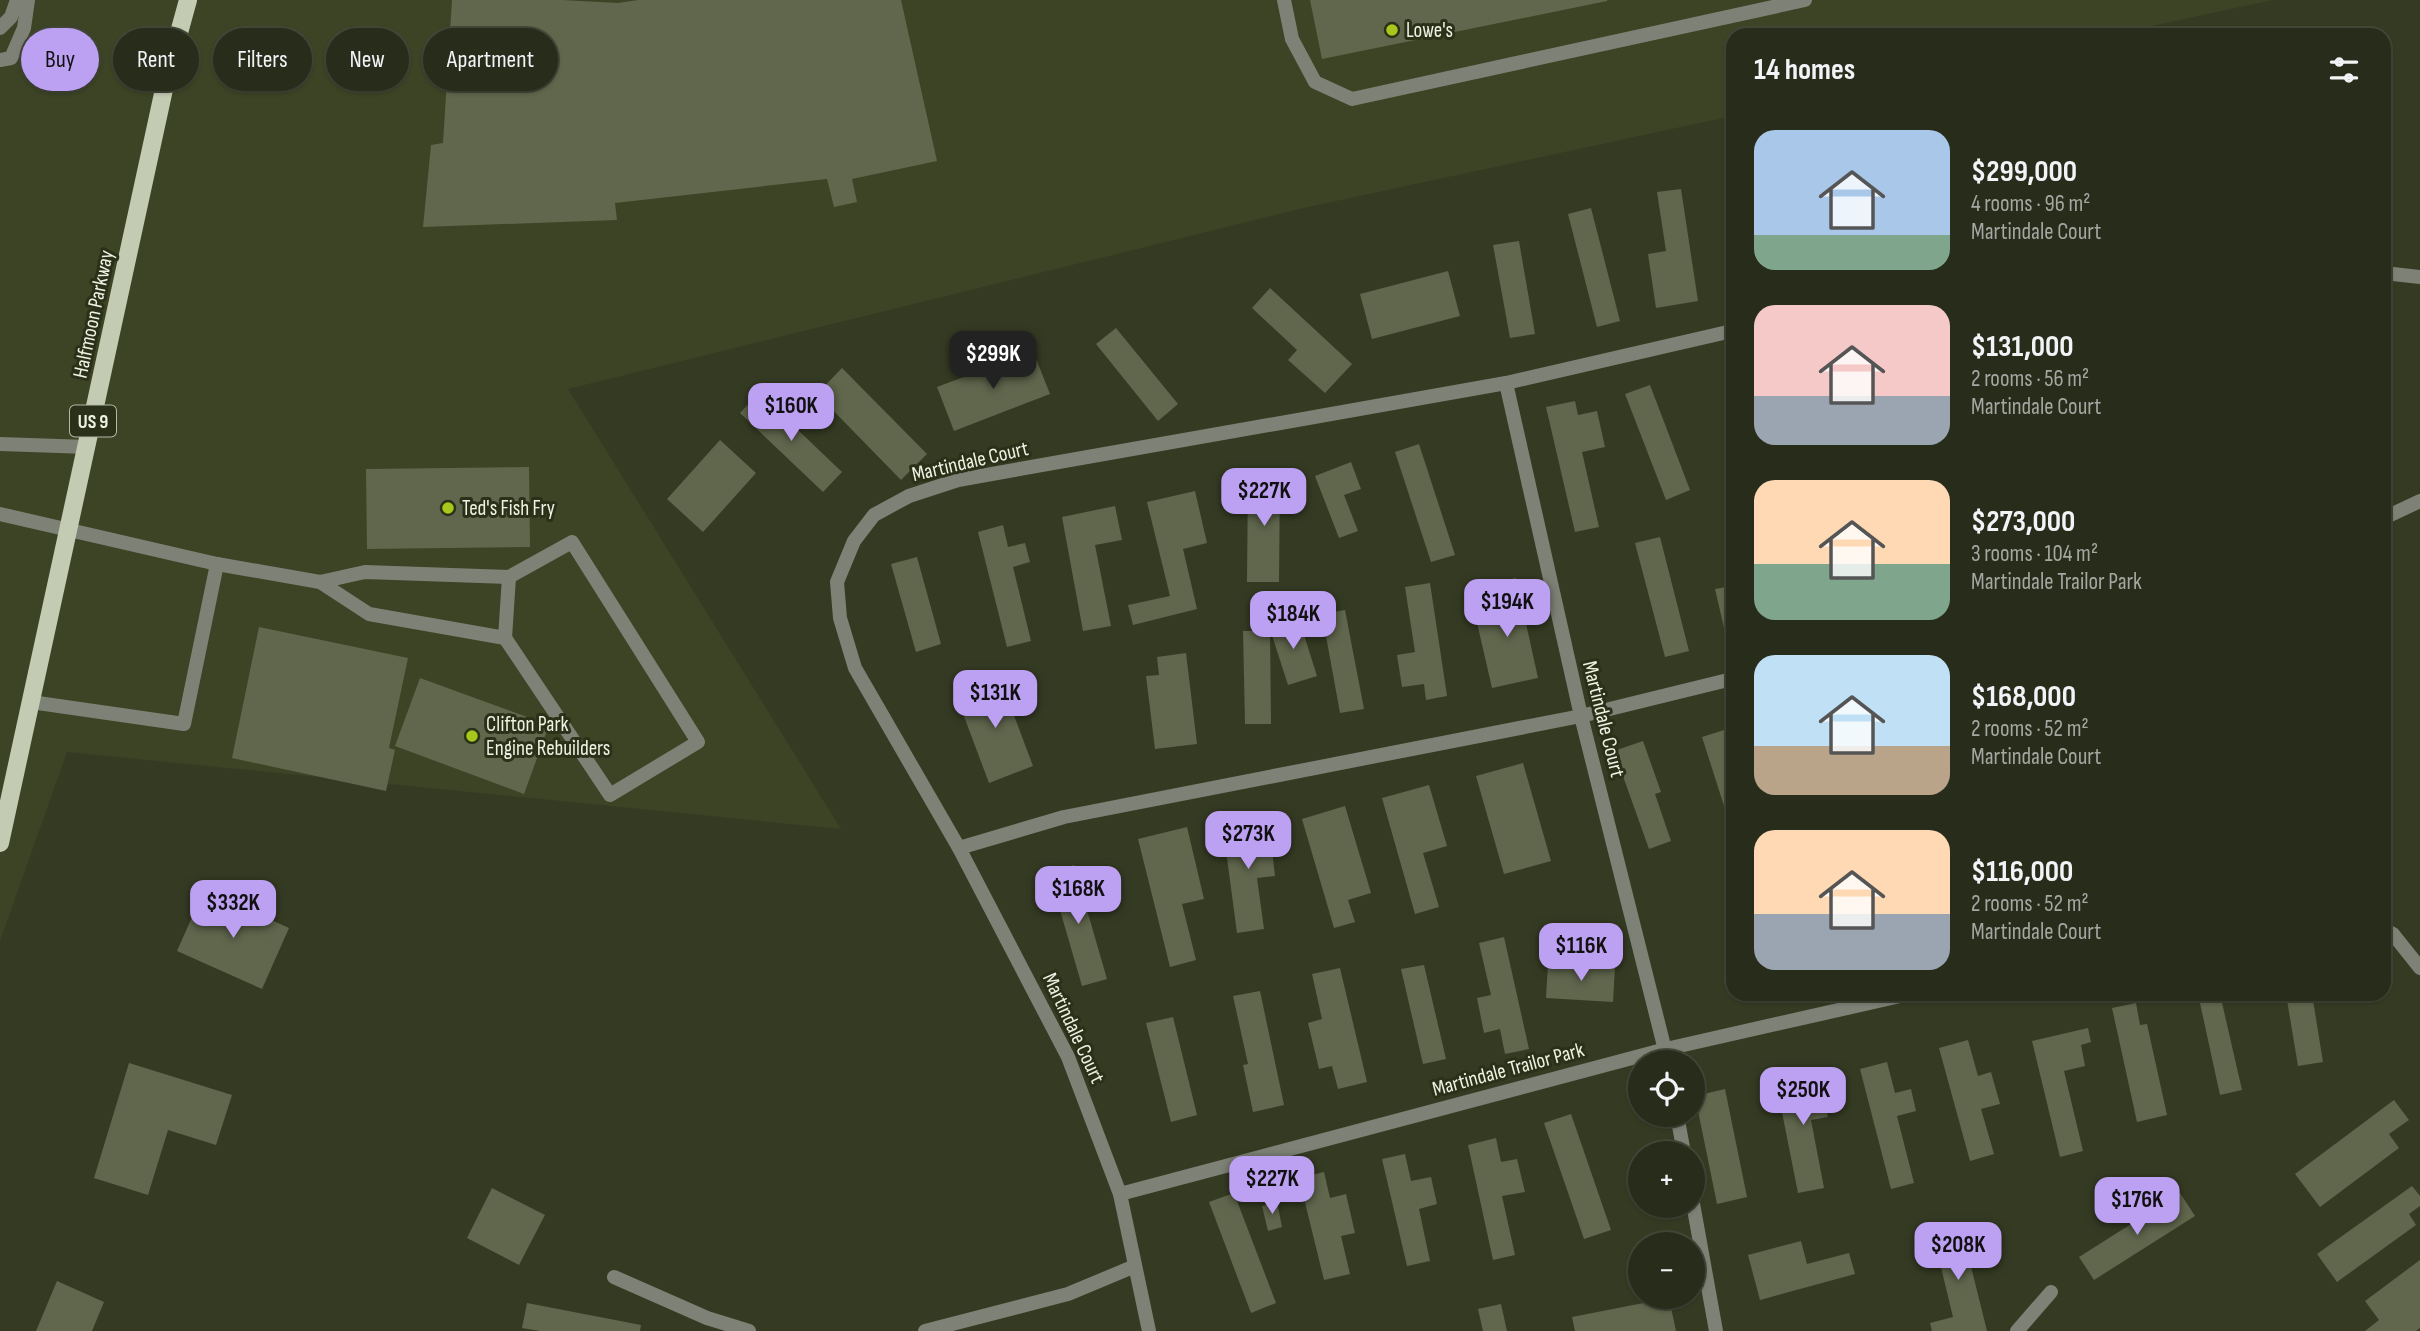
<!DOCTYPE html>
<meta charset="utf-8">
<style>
:root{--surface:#282c1a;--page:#343827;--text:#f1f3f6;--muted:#a5a7a2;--line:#444839;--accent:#bca0f2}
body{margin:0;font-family:"Sofia Sans Condensed",sans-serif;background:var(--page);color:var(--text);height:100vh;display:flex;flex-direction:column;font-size:26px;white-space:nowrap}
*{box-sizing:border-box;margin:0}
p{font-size:23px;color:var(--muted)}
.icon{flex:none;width:38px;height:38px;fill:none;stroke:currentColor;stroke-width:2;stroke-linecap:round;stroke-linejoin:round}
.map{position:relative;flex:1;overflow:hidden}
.drawer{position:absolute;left:1726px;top:28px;width:665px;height:973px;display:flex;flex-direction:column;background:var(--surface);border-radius:21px;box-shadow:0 2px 5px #0004,0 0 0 2px var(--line)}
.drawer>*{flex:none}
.top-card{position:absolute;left:21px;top:28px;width:665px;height:63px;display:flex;gap:14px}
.fabs{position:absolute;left:1628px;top:1050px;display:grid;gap:14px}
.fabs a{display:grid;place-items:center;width:77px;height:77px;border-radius:50%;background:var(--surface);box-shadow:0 2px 5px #0004,0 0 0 2px var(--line);font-size:35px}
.price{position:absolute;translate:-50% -60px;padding:0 16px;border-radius:14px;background:var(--accent);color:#111;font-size:23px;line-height:46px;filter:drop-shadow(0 2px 4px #0008)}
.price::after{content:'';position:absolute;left:50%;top:42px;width:21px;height:16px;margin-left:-10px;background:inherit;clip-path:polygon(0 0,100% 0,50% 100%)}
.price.current{background:#222;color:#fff}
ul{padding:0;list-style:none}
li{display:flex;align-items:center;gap:21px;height:175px;padding:0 28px}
li span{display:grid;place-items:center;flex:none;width:196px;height:140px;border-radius:21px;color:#555}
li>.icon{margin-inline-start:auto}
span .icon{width:84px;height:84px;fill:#fffc;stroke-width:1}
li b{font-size:30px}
h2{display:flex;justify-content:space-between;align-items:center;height:84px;padding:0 28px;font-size:30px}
.pill{padding:0 24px;border-radius:32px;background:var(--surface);box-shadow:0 2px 5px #0004,0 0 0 2px var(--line);font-size:24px;line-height:63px}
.pill.current{background:var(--accent);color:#111}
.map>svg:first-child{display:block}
.built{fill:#3c4425}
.building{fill:#60674d}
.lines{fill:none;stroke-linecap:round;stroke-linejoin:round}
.lane{stroke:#7e8276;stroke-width:14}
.street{stroke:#7e8276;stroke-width:14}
.primary{stroke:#c4cbb3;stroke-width:18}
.poi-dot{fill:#a8c71c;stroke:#2b3119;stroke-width:2.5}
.labels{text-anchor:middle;stroke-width:6;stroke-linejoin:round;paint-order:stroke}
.shield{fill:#2b3119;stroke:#b3b8a6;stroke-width:2}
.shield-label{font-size:19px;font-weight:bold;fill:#edf2e3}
.poi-label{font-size:21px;fill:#edf2e3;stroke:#2b3119;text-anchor:start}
.street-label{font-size:21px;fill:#edf2e3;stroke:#2b3119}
</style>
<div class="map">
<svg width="2420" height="1331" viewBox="0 0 2420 1331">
<rect width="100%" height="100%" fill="#353b23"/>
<path class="built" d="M0 0H2273L2109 35H1732V116L1308 207 568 389 841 829 67 752 0 941Z"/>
<g class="building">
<path d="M452 0H562L618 3 638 0H901L937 161 852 179 857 202 834 207 827 179 615 203 617 220 423 227 431 145 443 143Z"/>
<path d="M1310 0H1607V1L1322 59Z"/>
<path d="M1681 189 1698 301 1656 308 1648 254 1666 251 1657 192Z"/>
<path d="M1591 208 1620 321 1597 327 1568 214Z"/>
<path d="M1519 241 1535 334 1510 338 1493 245Z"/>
<path d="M1448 271 1460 316 1372 339 1360 294Z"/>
<path d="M1270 288 1352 364 1325 393 1288 360 1297 350 1252 308Z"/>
<path d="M1116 328 1178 404 1158 421 1096 344Z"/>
<path d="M1033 351 1050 394 954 431 937 387Z"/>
<path d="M842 368 927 454 901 480 817 394Z"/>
<path d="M1650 385 1690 490 1666 500 1625 394Z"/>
<path d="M759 393 842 472 823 492 740 413Z"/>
<path d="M1575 401 1578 415 1597 411 1605 447 1582 452 1599 527 1575 532 1546 407Z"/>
<path d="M720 440 756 473 703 532 667 499Z"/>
<path d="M1419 444 1455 555 1431 562 1395 452Z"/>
<path d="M1351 462 1361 489 1344 495 1358 531 1339 538 1315 476Z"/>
<path d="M529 467 530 547 367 549 366 469Z"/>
<path d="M1248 475H1280L1279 582H1247Z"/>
<path d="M1195 491 1207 543 1183 549 1197 609 1133 625 1128 605 1170 596 1147 502Z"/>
<path d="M1115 506 1122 540 1095 545 1111 626 1083 631 1062 517Z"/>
<path d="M1003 525 1008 547 1025 543 1030 562 1013 567 1031 641 1007 647 978 532Z"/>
<path d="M1732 528V561H1731L1725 530Z"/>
<path d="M1660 537 1689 651 1665 657 1635 543Z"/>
<path d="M917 557 941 644 916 652 891 564Z"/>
<path d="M1516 578 1538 678 1492 688 1475 614 1502 608 1497 582Z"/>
<path d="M1430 583 1447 696 1426 700 1424 684 1402 687 1397 655 1415 652 1405 587Z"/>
<path d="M1732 586V644L1728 645 1715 589Z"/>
<path d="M1345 610 1364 709 1340 713 1322 614Z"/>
<path d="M1298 616 1317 676 1288 685 1269 626Z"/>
<path d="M259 627 408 658 389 748 395 750 386 791 232 758Z"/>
<path d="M1243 631H1270L1271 724H1245Z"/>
<path d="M1186 653 1197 744 1155 749 1146 676 1159 675 1157 657Z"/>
<path d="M420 678 549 725 524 794 395 746Z"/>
<path d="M1000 678 1033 766 989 783 956 695Z"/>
<path d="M1724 730 1732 756V831L1702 737Z"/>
<path d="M1643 741 1661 792 1655 794 1671 841 1649 849 1614 751Z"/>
<path d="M1523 763 1551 861 1504 874 1476 776Z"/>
<path d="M1429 785 1447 846 1423 853 1439 907 1415 914 1382 798Z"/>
<path d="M1345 806 1371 893 1348 900 1355 922 1334 928 1302 819Z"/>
<path d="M1269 822 1275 876 1257 878 1264 929 1237 933 1223 828Z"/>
<path d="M1187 827 1204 899 1182 904 1196 960 1170 967 1138 839Z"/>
<path d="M1074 865 1107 979 1082 986 1049 872Z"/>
<path d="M204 890 289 928 262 989 177 951Z"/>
<path d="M1504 937 1529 1049 1505 1054 1500 1029 1484 1033 1477 998 1491 995 1479 943Z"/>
<path d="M1548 963 1615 967 1613 1002 1546 998Z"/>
<path d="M1424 965 1446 1059 1423 1064 1401 969Z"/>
<path d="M1340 968 1367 1082 1338 1089 1332 1066 1319 1069 1308 1023 1322 1019 1312 974Z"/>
<path d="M1260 991 1284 1105 1253 1112 1243 1065 1248 1064 1233 996Z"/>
<path d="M2198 994H2220L2242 1090 2220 1095Z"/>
<path d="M2286 994H2312L2323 1062 2298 1066Z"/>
<path d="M2136 1003 2140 1025 2147 1024 2167 1115 2137 1122 2112 1008Z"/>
<path d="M1173 1017 1197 1115 1171 1122 1146 1023Z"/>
<path d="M2088 1028 2091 1042 2081 1045 2085 1066 2064 1071 2083 1151 2060 1157 2032 1041Z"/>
<path d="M1968 1040 1978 1076 1991 1072 2000 1104 1981 1109 1994 1154 1970 1161 1939 1048Z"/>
<path d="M1887 1062 1895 1093 1911 1089 1916 1111 1897 1116 1914 1183 1891 1189 1860 1069Z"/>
<path d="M129 1063 232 1095 216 1145 168 1130 148 1195 94 1178Z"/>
<path d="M1819 1073 1828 1117 1811 1120 1824 1188 1798 1193 1776 1082Z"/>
<path d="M1725 1089 1747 1197 1717 1204 1695 1096Z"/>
<path d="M2394 1100 2409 1120 2389 1134 2399 1148 2320 1207 2295 1174Z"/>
<path d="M1571 1114 1611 1230 1584 1239 1544 1123Z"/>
<path d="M1496 1138 1501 1162 1517 1159 1525 1192 1502 1196 1515 1255 1493 1260 1468 1145Z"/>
<path d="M1405 1154 1411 1181 1431 1177 1437 1204 1419 1209 1430 1261 1407 1266 1382 1159Z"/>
<path d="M1324 1172 1330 1198 1346 1194 1355 1233 1341 1236 1350 1274 1324 1280 1299 1178Z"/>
<path d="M2412 1186 2420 1196V1206L2409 1214 2416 1225 2337 1282 2317 1254Z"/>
<path d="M492 1188 545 1215 519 1265 467 1238Z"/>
<path d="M1234 1193 1276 1303 1251 1313 1209 1202Z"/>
<path d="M2180 1193 2195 1216 2094 1280 2079 1257Z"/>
<path d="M1277 1202 1282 1227 1268 1231 1262 1206Z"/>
<path d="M1960 1222 1987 1331H1932L1930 1323 1953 1317 1932 1230Z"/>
<path d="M1801 1241 1807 1264 1849 1253 1855 1274 1760 1300 1748 1255Z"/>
<path d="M2420 1260V1328L2416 1331H2365L2379 1320 2365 1301Z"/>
<path d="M57 1281 104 1302 92 1331H36Z"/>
<path d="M1669 1298 1676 1331H1575L1572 1317Z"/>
<path d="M527 1303 641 1325 640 1331H540L522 1328Z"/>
<path d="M1501 1304 1507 1331H1483L1478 1309Z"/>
</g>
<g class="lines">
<g class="lane">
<path d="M1284 0 1292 39 1315 82 1352 99 1805 0"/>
<path d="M0 28 11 17 17 0"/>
<path d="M0 60 11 58 24 28 28 0"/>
<path d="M0 444 88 447"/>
<path d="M0 514 217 564 184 724 31 702"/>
<path d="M217 564 320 582 369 614 505 638 610 795 698 742 572 542 509 577 365 572 320 582"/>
<path d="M505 638 509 577"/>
<path d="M614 1277 707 1318 749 1331"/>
<path d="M925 1331 1068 1294 1135 1266"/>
<path d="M2017 1331 2051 1292"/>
</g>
<g class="street">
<path d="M2384 273 2420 277"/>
<path d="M1506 383 1581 716 1668 1062"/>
<path d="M2384 518 2420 501"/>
<path d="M959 848 1064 817 1581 716 1732 679"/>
<path d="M2384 929 2393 934 2420 968"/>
<path d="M1677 1115 1684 1153"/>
<path d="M1120 1194 1666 1049 1909 994"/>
<path d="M1692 1198 1716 1331"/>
<path d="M1149 1331 1120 1194 1068 1057 959 848 855 668 840 618 837 582 854 541 874 515 909 496 958 480 1506 383 1732 331"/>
</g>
<path class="primary" d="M0 843 166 80 188 0"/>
</g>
<g class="poi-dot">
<circle cx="1392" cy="30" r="7"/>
<circle cx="448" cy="508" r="7"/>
<circle cx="472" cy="736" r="7"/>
</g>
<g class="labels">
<rect class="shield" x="70" y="405.5" width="46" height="31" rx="5"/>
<g class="shield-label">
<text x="93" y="428">US 9</text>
</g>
<g class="poi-label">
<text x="1406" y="37">Lowe's</text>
<text x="462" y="515">Ted's Fish Fry</text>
<text x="486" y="731">Clifton Park<tspan x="486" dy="24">Engine Rebuilders</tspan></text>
</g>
<g class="street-label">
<text transform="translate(93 314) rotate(-78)" y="7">Halfmoon Parkway</text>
<text transform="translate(970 461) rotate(-13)" y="7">Martindale Court</text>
<text transform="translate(1604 719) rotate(76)" y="7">Martindale Court</text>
<text transform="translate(1074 1028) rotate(65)" y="7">Martindale Court</text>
<text transform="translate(1508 1069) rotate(-15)" y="7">Martindale Trailor Park</text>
</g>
</g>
</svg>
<div class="fabs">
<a><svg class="icon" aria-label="locate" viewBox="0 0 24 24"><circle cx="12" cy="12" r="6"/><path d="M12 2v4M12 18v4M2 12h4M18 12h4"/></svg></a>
<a>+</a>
<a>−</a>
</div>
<b class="price current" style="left:993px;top:391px">$299K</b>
<b class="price" style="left:791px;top:443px">$160K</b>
<b class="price" style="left:1264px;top:528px">$227K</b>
<b class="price" style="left:1507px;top:639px">$194K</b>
<b class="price" style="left:1293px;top:651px">$184K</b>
<b class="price" style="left:995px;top:730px">$131K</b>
<b class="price" style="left:1248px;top:871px">$273K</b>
<b class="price" style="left:1078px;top:926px">$168K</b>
<b class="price" style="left:233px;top:940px">$332K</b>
<b class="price" style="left:1581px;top:983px">$116K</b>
<b class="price" style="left:1803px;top:1127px">$250K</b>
<b class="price" style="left:1272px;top:1216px">$227K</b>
<b class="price" style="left:2137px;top:1237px">$176K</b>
<b class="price" style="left:1958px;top:1282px">$208K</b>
<div class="top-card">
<a class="pill current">Buy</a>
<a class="pill">Rent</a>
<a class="pill">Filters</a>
<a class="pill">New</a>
<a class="pill">Apartment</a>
</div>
<section class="drawer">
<h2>14 homes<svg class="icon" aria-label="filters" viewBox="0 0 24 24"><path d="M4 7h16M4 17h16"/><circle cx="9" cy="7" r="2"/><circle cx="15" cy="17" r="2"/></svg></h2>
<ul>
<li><span style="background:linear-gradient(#a9c7e8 75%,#7fa58c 0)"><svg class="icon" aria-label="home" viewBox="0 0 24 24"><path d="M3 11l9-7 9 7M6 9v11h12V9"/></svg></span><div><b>$299,000</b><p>4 rooms · 96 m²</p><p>Martindale Court</p></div></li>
<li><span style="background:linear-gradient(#f6c9c9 65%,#9aa5b1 0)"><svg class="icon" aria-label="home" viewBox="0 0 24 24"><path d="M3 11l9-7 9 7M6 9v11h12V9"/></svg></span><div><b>$131,000</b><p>2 rooms · 56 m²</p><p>Martindale Court</p></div></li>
<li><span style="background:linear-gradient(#ffd9b3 60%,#7fa58c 0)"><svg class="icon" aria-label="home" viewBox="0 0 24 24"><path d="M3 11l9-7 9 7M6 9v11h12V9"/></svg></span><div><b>$273,000</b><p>3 rooms · 104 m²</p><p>Martindale Trailor Park</p></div></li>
<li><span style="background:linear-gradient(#bfe0f5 65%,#b9a48a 0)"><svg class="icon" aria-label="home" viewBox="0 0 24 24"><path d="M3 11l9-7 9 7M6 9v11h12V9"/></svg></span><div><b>$168,000</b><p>2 rooms · 52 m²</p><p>Martindale Court</p></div></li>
<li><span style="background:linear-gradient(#ffd9b3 60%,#9aa5b1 0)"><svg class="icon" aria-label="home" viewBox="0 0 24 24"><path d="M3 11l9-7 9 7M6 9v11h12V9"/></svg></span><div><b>$116,000</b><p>2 rooms · 52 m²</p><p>Martindale Court</p></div></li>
</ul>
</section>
</div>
